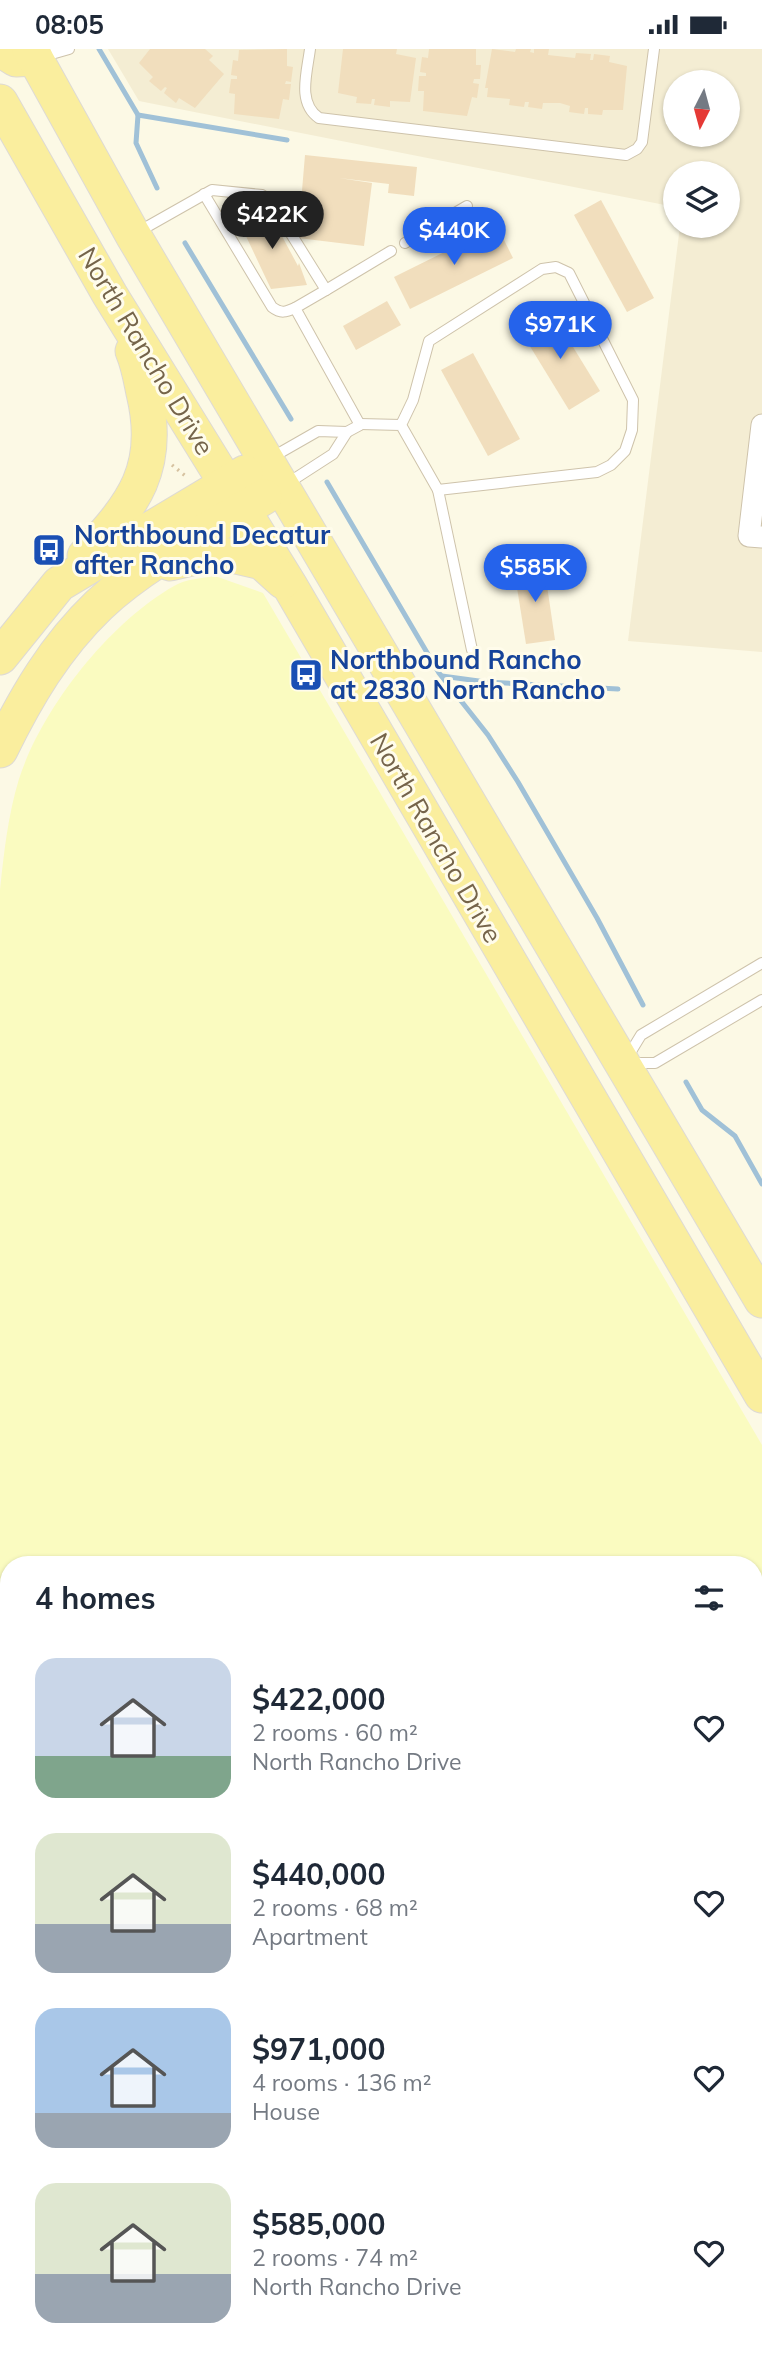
<!DOCTYPE html>
<meta charset="utf-8">
<style>
:root{--surface:#fff;--page:#f2f2f3;--text:#1f2937;--muted:#747a83;--accent:#2563eb}
body{margin:0;font-family:Mulish,sans-serif;background:var(--page);color:var(--text);height:100vh;display:flex;flex-direction:column;font-size:26px;white-space:nowrap}
*{box-sizing:border-box;margin:0}
p{font-size:23px;color:var(--muted)}
.icon{flex:none;width:38px;height:38px;fill:none;stroke:currentColor;stroke-width:2;stroke-linecap:round;stroke-linejoin:round}
.map{position:relative;flex:1;overflow:hidden}
.sheet{position:absolute;left:0px;top:1507px;width:763px;height:800px;display:flex;flex-direction:column;background:var(--surface);border-radius:28px 28px 0 0;box-shadow:0 2px 5px #0004}
.sheet>*{flex:none}
.needle{width:46px;rotate:186deg}
.fabs{position:absolute;left:663px;top:21px;display:grid;gap:14px}
.fabs a{display:grid;place-items:center;width:77px;height:77px;border-radius:50%;background:var(--surface);box-shadow:0 2px 5px #0004;font-size:35px}
.price{position:absolute;translate:-50% -60px;padding:0 16px;border-radius:24px;background:var(--accent);color:#fff;font-size:23px;line-height:46px;filter:drop-shadow(0 2px 4px #0008)}
.price::after{content:'';position:absolute;left:50%;top:42px;width:21px;height:16px;margin-left:-10px;background:inherit;clip-path:polygon(0 0,100% 0,50% 100%)}
.price.current{background:#222;color:#fff}
ul{padding:0;list-style:none}
li{display:flex;align-items:center;gap:21px;height:175px;padding:0 35px}
li span{display:grid;place-items:center;flex:none;width:196px;height:140px;border-radius:21px;color:#555}
li>.icon{margin-inline-start:auto}
span .icon{width:84px;height:84px;fill:#fffc;stroke-width:1}
li b{font-size:30px}
h2{display:flex;justify-content:space-between;align-items:center;height:84px;padding:0 35px;font-size:30px}
.status{display:flex;justify-content:space-between;align-items:center;height:49px;padding:0 35px;background:var(--surface);direction:ltr}
.status svg{height:19px;fill:currentColor}
.map>svg:first-child{display:block}
.residential{fill:#f4edd3;fill-rule:evenodd}
.sand{fill:#fafbc0}
.lines{fill:none;stroke-linecap:round;stroke-linejoin:round}
.stream{stroke:#a0c1d7;stroke-width:5}
.building{fill:#f1debd}
.service-casing{stroke:#cec3ab;stroke-width:12}
.minor-casing{stroke:#cec3ab;stroke-width:23}
.primary-casing{stroke:#dedad4;stroke-width:37}
.path{stroke:#d6c2a0;stroke-width:3.5;stroke-dasharray:2 5;stroke-linecap:butt}
.service{stroke:#fff;stroke-width:10}
.minor{stroke:#fff;stroke-width:21}
.primary{stroke:#faee9e;stroke-width:35}
.labels{text-anchor:middle;stroke-width:6;stroke-linejoin:round;paint-order:stroke}
.street-label{font-size:26px;fill:#75644a;stroke:#fffceb}
.transit-label{font-size:26px;font-weight:bold;fill:#164399;stroke:#fffceb;text-anchor:start}
</style>
<div class="status"><b>08:05</b><svg viewBox="0 0 49 12"><path d="M0 12V9h3v3zM5 12V6h3v6zM10 12V3h3v9zM15 12V0h3v12zM26 1h20v11H26zM47 4h2v5h-2z"/></svg></div>
<div class="map">
<svg width="762" height="2305" viewBox="0 0 762 2305">
<rect width="100%" height="100%" fill="#fcf9e5"/>
<path class="residential" d="M108 0H762V603L628 592 680 177H728V124H676L675 158 139 52ZM676 33H728V86H676Z"/>
<path class="sand" d="M215 527 263 544 762 1396V1704H754V1516H9V1653H0V841C4 803 8 766 19 730 42 659 109 574 174 537 185 530 203 529 215 527Z"/>
<g class="lines">
<g class="stream">
<path d="M99 0 138 66 287 91"/>
<path d="M138 66 136 94 157 139"/>
<path d="M185 194 291 370"/>
<path d="M327 433 439 624 488 686 518 733 597 869 643 956"/>
<path d="M442 627 486 633 618 640"/>
<path d="M686 1033 702 1061 735 1087 762 1135"/>
</g>
</g>
<g class="building">
<path d="M150 0H205L213 7 209 11 224 25 195 59 179 49 176 54 164 44 167 39 165 38 161 42 149 32 153 28 139 14Z"/>
<path d="M287 0V17L293 18 291 33 286 32 285 35H291L289 51 283 50 279 70 234 65 235 45 229 44 231 30H237V27L231 26 233 11 238 12 239 1Z"/>
<path d="M343 0H397L396 5 416 9 410 53 390 52V58L374 56 375 50H372L371 55 356 54 357 48 338 44Z"/>
<path d="M429 0H476V16H481L480 30H474L473 34 479 35 477 49 472 48 467 67 423 62 424 42H418L419 27H426V24L420 23 422 8 428 9Z"/>
<path d="M492 0 515 3 516 0H531L530 3 534 4V0H549L548 6 575 9 576 4 591 5 590 11H593L594 5 610 7 609 13 627 17 623 61H603L602 66 588 65V59H585L584 65 569 63 570 57 560 54H543L542 60 528 58 529 53H525L524 58 509 56 510 50 487 48 488 39H485Z"/>
<path d="M305 106 417 118 414 147 388 144 389 135 339 129 372 134 364 197 298 189Z"/>
<path d="M601 151 654 249 627 263 574 166Z"/>
<path d="M269 163 298 217 299 214 307 236 271 240 236 166Z"/>
<path d="M497 177 513 209 410 260 394 228Z"/>
<path d="M387 252 401 276 356 301 343 277Z"/>
<path d="M551 262 600 342 569 361 520 281Z"/>
<path d="M473 304 520 390 488 407 441 321Z"/>
<path d="M544 516 555 591 526 595 514 520Z"/>
<path d="M0 2181H9V2259L0 2258Z"/>
</g>
<g class="lines">
<defs>
<g id="service">
<path d="M310 0C307 24 297 54 319 69L626 106 637 100 642 93 654 0"/>
<path d="M41 8 69 0"/>
<path d="M204 145 272 258C281 265 286 263 295 259"/>
<path d="M436 175 467 157"/>
<path d="M136 184 212 141 262 146 270 151 326 241 295 259 360 376 347 383 318 382 269 410"/>
<path d="M405 194 421 184"/>
<path d="M326 241 391 202"/>
<path d="M360 375 401 376 413 351 429 292 542 220 556 218 569 224 633 351 632 381 625 402 611 416 597 423 438 441 401 376"/>
<path d="M285 436 333 405 347 383"/>
<path d="M438 441 472 601"/>
<path d="M627 1009 641 986 762 914"/>
<path d="M630 1014H655L762 951"/>
<path d="M0 1980 8 1981"/>
<path d="M395 2305V2298"/>
<path d="M484 2305 485 2298"/>
<path d="M529 2305 530 2298"/>
<path d="M610 2305 611 2298"/>
</g>
<g id="minor">
<path d="M762 376 749 487 762 488"/>
<path d="M0 2298 177 2305"/>
</g>
<g id="primary">
<path d="M0 0 16 10 35 9"/>
<path d="M30 0 133 186 762 1251"/>
<path d="M0 53 110 246 291 539 762 1346"/>
<path d="M85 507C134 455 162 419 144 344 141 330 139 316 133 302"/>
<path d="M170 514 205 506 236 507 262 513 283 532"/>
<path d="M0 608 59 535 245 424"/>
<path d="M0 701C26 648 55 598 99 556 146 512 209 481 264 448"/>
<path d="M0 1675H9"/>
<path d="M0 1719 9 1720"/>
<path d="M754 1725H762"/>
<path d="M754 1767H762"/>
</g>
</defs>
<use href="#service" class="service-casing"/>
<use href="#minor" class="minor-casing"/>
<use href="#primary" class="primary-casing"/>
<path class="path" d="M172 416 188 429"/>
<use href="#service" class="service"/>
<use href="#minor" class="minor"/>
<use href="#primary" class="primary"/>
</g>
<defs>
<symbol id="bus-square" viewBox="-11 -11 22 22"><rect x="-9" y="-9" width="18" height="18" rx="4" fill="#1a4fb4" stroke="#fffceb"/><path d="M-5-6H5V4H4V6H2V4H-2V6H-4V4H-5ZM-3.5-4V0h7V-4ZM-3.5 1.2v1.5H-2V1.2ZM2 1.2v1.5H3.5V1.2Z" fill="#fff"/></symbol>
</defs>
<g fill-rule="evenodd">
<use href="#bus-square" x="30" y="482" width="38" height="38"/>
<use href="#bus-square" x="287" y="607" width="38" height="38"/>
</g>
<g class="labels">
<g class="street-label">
<text transform="translate(146 302) rotate(59)" y="9">North Rancho Drive</text>
<text transform="translate(436 789) rotate(60)" y="9">North Rancho Drive</text>
</g>
<g class="transit-label">
<text x="74" y="495">Northbound Decatur<tspan x="74" dy="30">after Rancho</tspan></text>
<text x="330" y="620">Northbound Rancho<tspan x="330" dy="30">at 2830 North Rancho</tspan></text>
</g>
</g>
</svg>
<div class="fabs">
<a><svg class="needle" viewBox="-14 -14 28 28"><path d="M0-13l5 13h-10z" fill="#e53935"/><path d="M0 13l5-13h-10z" fill="#747a83"/></svg></a>
<a><svg class="icon" aria-label="layers" viewBox="0 0 24 24"><path d="M12 4l9 5-9 5-9-5zM3 14l9 5 9-5"/></svg></a>
</div>
<b class="price current" style="left:272px;top:202px">$422K</b>
<b class="price" style="left:454px;top:218px">$440K</b>
<b class="price" style="left:560px;top:312px">$971K</b>
<b class="price" style="left:535px;top:555px">$585K</b>
<section class="sheet">
<h2>4 homes<svg class="icon" aria-label="filters" viewBox="0 0 24 24"><path d="M4 7h16M4 17h16"/><circle cx="9" cy="7" r="2"/><circle cx="15" cy="17" r="2"/></svg></h2>
<ul>
<li><span style="background:linear-gradient(#c9d6e8 70%,#7fa58c 0)"><svg class="icon" aria-label="home" viewBox="0 0 24 24"><path d="M3 11l9-7 9 7M6 9v11h12V9"/></svg></span><div><b>$422,000</b><p>2 rooms · 60 m²</p><p>North Rancho Drive</p></div><svg class="icon" aria-label="heart" viewBox="0 0 24 24"><path d="M12 20l-8-8c-3-5 5-10 8-4 3-6 11-1 8 4z"/></svg></li>
<li><span style="background:linear-gradient(#dfe7d0 65%,#9aa5b1 0)"><svg class="icon" aria-label="home" viewBox="0 0 24 24"><path d="M3 11l9-7 9 7M6 9v11h12V9"/></svg></span><div><b>$440,000</b><p>2 rooms · 68 m²</p><p>Apartment</p></div><svg class="icon" aria-label="heart" viewBox="0 0 24 24"><path d="M12 20l-8-8c-3-5 5-10 8-4 3-6 11-1 8 4z"/></svg></li>
<li><span style="background:linear-gradient(#a9c7e8 75%,#9aa5b1 0)"><svg class="icon" aria-label="home" viewBox="0 0 24 24"><path d="M3 11l9-7 9 7M6 9v11h12V9"/></svg></span><div><b>$971,000</b><p>4 rooms · 136 m²</p><p>House</p></div><svg class="icon" aria-label="heart" viewBox="0 0 24 24"><path d="M12 20l-8-8c-3-5 5-10 8-4 3-6 11-1 8 4z"/></svg></li>
<li><span style="background:linear-gradient(#dfe7d0 65%,#9aa5b1 0)"><svg class="icon" aria-label="home" viewBox="0 0 24 24"><path d="M3 11l9-7 9 7M6 9v11h12V9"/></svg></span><div><b>$585,000</b><p>2 rooms · 74 m²</p><p>North Rancho Drive</p></div><svg class="icon" aria-label="heart" viewBox="0 0 24 24"><path d="M12 20l-8-8c-3-5 5-10 8-4 3-6 11-1 8 4z"/></svg></li>
</ul>
</section>
</div>
